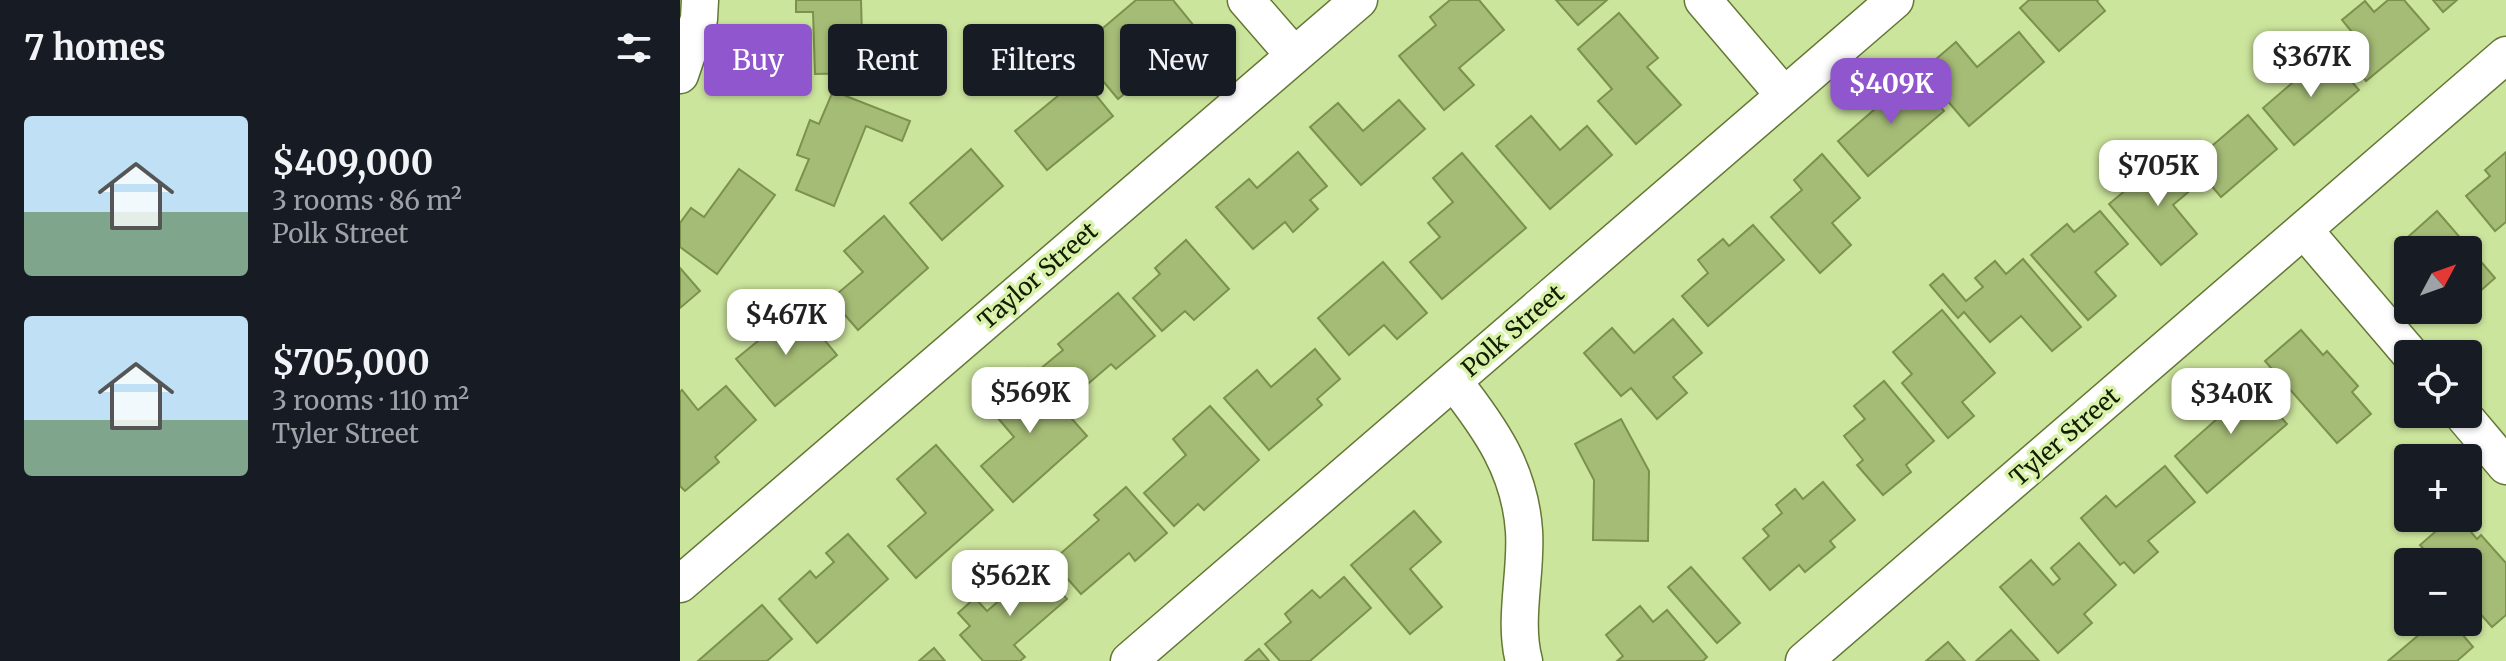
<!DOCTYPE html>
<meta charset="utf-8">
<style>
:root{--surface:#171b24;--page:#242831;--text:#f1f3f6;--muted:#9ea1a6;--accent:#9056cd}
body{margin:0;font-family:Merriweather,serif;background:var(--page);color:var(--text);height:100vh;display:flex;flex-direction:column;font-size:30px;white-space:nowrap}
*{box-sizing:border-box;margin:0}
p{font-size:26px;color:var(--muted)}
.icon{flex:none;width:44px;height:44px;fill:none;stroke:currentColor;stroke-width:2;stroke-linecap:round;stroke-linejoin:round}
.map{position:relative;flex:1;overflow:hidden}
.details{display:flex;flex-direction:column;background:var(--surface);width:680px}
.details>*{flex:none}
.guide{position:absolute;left:24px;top:24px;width:760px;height:72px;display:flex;gap:16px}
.needle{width:52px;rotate:49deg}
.fabs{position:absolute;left:1714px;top:236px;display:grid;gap:16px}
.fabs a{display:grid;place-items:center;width:88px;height:88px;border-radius:8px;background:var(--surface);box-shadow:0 2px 6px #0004;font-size:40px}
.price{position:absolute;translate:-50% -68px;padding:0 18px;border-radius:16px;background:#fff;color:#222;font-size:26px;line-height:52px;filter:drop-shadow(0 2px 4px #0008)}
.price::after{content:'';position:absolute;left:50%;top:48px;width:24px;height:18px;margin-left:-12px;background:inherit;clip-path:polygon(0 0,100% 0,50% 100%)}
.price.selected{background:var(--accent);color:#fff}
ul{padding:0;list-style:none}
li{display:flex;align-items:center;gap:24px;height:200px;padding:0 24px}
li span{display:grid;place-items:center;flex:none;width:224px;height:160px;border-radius:8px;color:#555}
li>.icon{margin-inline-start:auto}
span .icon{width:96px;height:96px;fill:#fffc;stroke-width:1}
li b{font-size:34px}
h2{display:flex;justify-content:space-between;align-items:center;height:96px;padding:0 24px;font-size:34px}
.tag{padding:0 28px;border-radius:8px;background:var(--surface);box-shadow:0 2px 6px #0004;font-size:28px;line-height:72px}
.tag.selected{background:var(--accent);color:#fff}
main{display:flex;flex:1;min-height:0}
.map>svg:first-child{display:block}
.building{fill:#a5bc76;stroke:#7b914c;stroke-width:2}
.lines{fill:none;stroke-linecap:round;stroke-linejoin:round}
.minor-casing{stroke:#637834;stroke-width:39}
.minor{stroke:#fff;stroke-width:36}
.labels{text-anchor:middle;stroke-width:7;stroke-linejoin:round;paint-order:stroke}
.street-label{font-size:24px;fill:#131b01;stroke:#d9f2aa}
</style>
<main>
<section class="details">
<h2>7 homes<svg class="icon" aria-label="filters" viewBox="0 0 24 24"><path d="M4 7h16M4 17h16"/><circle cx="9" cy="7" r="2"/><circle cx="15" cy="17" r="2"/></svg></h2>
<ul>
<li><span style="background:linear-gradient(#bfe0f5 60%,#7fa58c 0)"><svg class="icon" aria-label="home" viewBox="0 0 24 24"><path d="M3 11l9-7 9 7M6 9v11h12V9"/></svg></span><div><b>$409,000</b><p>3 rooms · 86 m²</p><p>Polk Street</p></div></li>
<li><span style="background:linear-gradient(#bfe0f5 65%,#7fa58c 0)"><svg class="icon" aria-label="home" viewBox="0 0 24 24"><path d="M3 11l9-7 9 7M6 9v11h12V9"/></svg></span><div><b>$705,000</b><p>3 rooms · 110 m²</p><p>Tyler Street</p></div></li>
</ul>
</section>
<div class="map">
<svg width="1826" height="661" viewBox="0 0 1826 661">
<rect width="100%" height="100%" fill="#cce59d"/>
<g class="building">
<path d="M116 0H181L183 73 135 74 133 12H116Z"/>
<path d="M456 0H493L519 32 438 99 397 50Z"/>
<path d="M770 0H799L824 30 779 68 794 85 764 110 719 56 756 25 750 17Z"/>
<path d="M876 0H927L898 25Z"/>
<path d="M1349 0H1418L1417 1 1425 11 1379 51 1340 8Z"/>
<path d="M1708 0H1724L1749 29 1686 81 1656 45 1672 32 1662 20 1685 1 1694 12Z"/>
<path d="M1753 0H1777L1763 12Z"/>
<path d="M939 13 978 58 967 67 1001 105 956 144 918 101 932 89 898 49Z"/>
<path d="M1339 32 1364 62 1289 126 1242 71 1276 42 1297 67Z"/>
<path d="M1647 53 1679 90 1614 145 1583 108Z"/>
<path d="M1233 76 1264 111 1188 176 1158 141Z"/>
<path d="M401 77 433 116 367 170 335 131Z"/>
<path d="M153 91 230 121 222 141 186 126 154 206 116 190 129 159 117 155 130 120 139 124Z"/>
<path d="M719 100 745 129 681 185 630 127 658 103 683 131Z"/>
<path d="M1568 115 1597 149 1541 197 1512 163Z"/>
<path d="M851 116 880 150 907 126 932 155 870 209 816 146Z"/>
<path d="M291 149 323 186 262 240 230 203Z"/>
<path d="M618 152 647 186 630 200 638 209 613 232 605 222 573 249 536 207 569 179 577 188Z"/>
<path d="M1491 152 1518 184 1493 205 1517 234 1481 265 1429 204Z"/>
<path d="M1826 152V222L1815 231 1786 196 1810 176 1805 170Z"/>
<path d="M782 153 846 228 762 299 730 262 760 237 748 223 773 202 753 178Z"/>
<path d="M1142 154 1180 198 1152 223 1171 245 1140 273 1091 217 1122 190 1114 180Z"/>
<path d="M59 169 95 195 37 274 0 247V223L11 208 24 217Z"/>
<path d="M1420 211 1448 244 1415 272 1436 296 1408 320 1351 255 1387 224 1394 232Z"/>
<path d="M1757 211 1815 278 1788 302V250H1741L1729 236Z"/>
<path d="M204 216 248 268 178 330 151 299 183 272 164 251Z"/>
<path d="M1073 225 1104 260 1028 326 1002 296 1028 273 1018 260 1043 239 1049 246Z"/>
<path d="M506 240 549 289 514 320 505 311 482 331 453 298 480 274 475 268Z"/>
<path d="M1343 259 1401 327 1372 351 1341 316 1310 342 1284 312 1278 318 1250 285 1263 274 1286 301 1303 287 1295 278 1315 261 1326 274Z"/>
<path d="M703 262 747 313 717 339 704 325 669 355 638 318Z"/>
<path d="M0 268 20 291 0 308Z"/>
<path d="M438 293 475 336 436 369 431 364 388 401 360 369 383 350 378 344Z"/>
<path d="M118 308 157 355 95 406 56 359Z"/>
<path d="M1262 310 1315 373 1282 402 1294 416 1268 438 1222 383 1232 374 1213 352Z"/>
<path d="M993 319 1022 353 993 377 1007 393 977 419 951 388 941 396 904 353 932 328 954 353Z"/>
<path d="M1621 330 1643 355 1647 351 1678 386 1672 392 1691 414 1657 443 1585 361Z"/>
<path d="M635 349 660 379 637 399 642 405 589 450 544 398 577 370 591 387Z"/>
<path d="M347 368 407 436 333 502 301 466 334 437 306 404Z"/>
<path d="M1567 377 1607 424 1527 493 1495 456 1546 411 1538 402Z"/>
<path d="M1204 381 1254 441 1226 465 1231 472 1203 495 1177 465 1183 460 1164 436 1185 419 1174 406Z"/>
<path d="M46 386 76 420 35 457 39 462 5 491 0 486V392L2 390 18 410Z"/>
<path d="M530 406 579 460 524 510 518 504 494 526 464 493 506 455 493 439Z"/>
<path d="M941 419 969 471 968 541 913 540 914 480 895 444Z"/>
<path d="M256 445 313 510 236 578 208 546 246 513 217 479Z"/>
<path d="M1485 466 1515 502 1468 541 1478 552 1454 573 1444 562 1440 565 1401 518 1426 496 1436 507Z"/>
<path d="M1143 482 1175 520 1150 541 1155 547 1125 572 1119 565 1090 590 1063 558 1089 536 1083 529 1102 513 1096 505 1115 489 1123 499Z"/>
<path d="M446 487 487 533 455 561 449 553 401 594 372 561 419 520 414 515Z"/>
<path d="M734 511 761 542 730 569 762 607 730 634 671 565Z"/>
<path d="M1771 518H1779L1797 539 1801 535 1826 563V615L1812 627 1788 600V562H1755L1740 545Z"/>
<path d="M168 534 208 579 137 643 99 599 130 571 136 578 154 562 146 553Z"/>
<path d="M1399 543 1436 585 1404 614 1412 623 1378 653 1320 587 1351 560 1373 585 1380 579 1371 568Z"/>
<path d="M358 567 387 599 334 645 345 657 340 661H303L280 635 290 626 278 613 295 598 307 611Z"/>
<path d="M1011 567 1060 623 1037 643 988 587Z"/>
<path d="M664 577 691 608 630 661H600L585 644 611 622 605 614 632 590 640 598Z"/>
<path d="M82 605 112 639 87 661H18Z"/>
<path d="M960 606 973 622 987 610 1027 657 1023 661H937L943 656 926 635Z"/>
<path d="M1754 622H1772L1793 647 1777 661H1708Z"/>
<path d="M1331 630 1359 661H1296Z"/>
<path d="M1268 642 1285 661H1246Z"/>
<path d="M254 648 265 661H239Z"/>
<path d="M579 649 589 661H565Z"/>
</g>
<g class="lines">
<defs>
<g id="minor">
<path d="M566 0 614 55"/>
<path d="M1023 0 1104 95"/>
<path d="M0 75 19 19 20 0"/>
<path d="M1624 230 1730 354"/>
<path d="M774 382C810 428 840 470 844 531 847 572 833 620 844 661"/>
<path d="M1782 414 1826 466"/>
<path d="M0 584 679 0"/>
<path d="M449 661 1215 0"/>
<path d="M1124 661 1826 55"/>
</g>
</defs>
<use href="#minor" class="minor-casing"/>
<use href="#minor" class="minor"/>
</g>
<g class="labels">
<g class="street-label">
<text transform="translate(358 276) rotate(-41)" y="8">Taylor Street</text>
<text transform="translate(833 331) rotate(-41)" y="8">Polk Street</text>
<text transform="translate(1385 437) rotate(-41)" y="8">Tyler Street</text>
</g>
</g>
</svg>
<div class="fabs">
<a><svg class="needle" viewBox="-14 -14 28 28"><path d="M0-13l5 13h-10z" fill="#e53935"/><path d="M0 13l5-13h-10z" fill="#9ea1a6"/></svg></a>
<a><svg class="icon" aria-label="locate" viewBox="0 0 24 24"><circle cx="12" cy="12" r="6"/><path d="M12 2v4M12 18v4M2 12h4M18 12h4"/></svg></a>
<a>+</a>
<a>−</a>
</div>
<b class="price" style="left:1631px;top:99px">$367K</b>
<b class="price selected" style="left:1211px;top:126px">$409K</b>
<b class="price" style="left:1478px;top:208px">$705K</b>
<b class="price" style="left:106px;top:357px">$467K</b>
<b class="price" style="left:350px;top:435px">$569K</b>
<b class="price" style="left:1551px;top:436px">$340K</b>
<b class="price" style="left:330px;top:618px">$562K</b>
<div class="guide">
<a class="tag selected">Buy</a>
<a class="tag">Rent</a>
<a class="tag">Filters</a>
<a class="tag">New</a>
</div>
</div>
</main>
